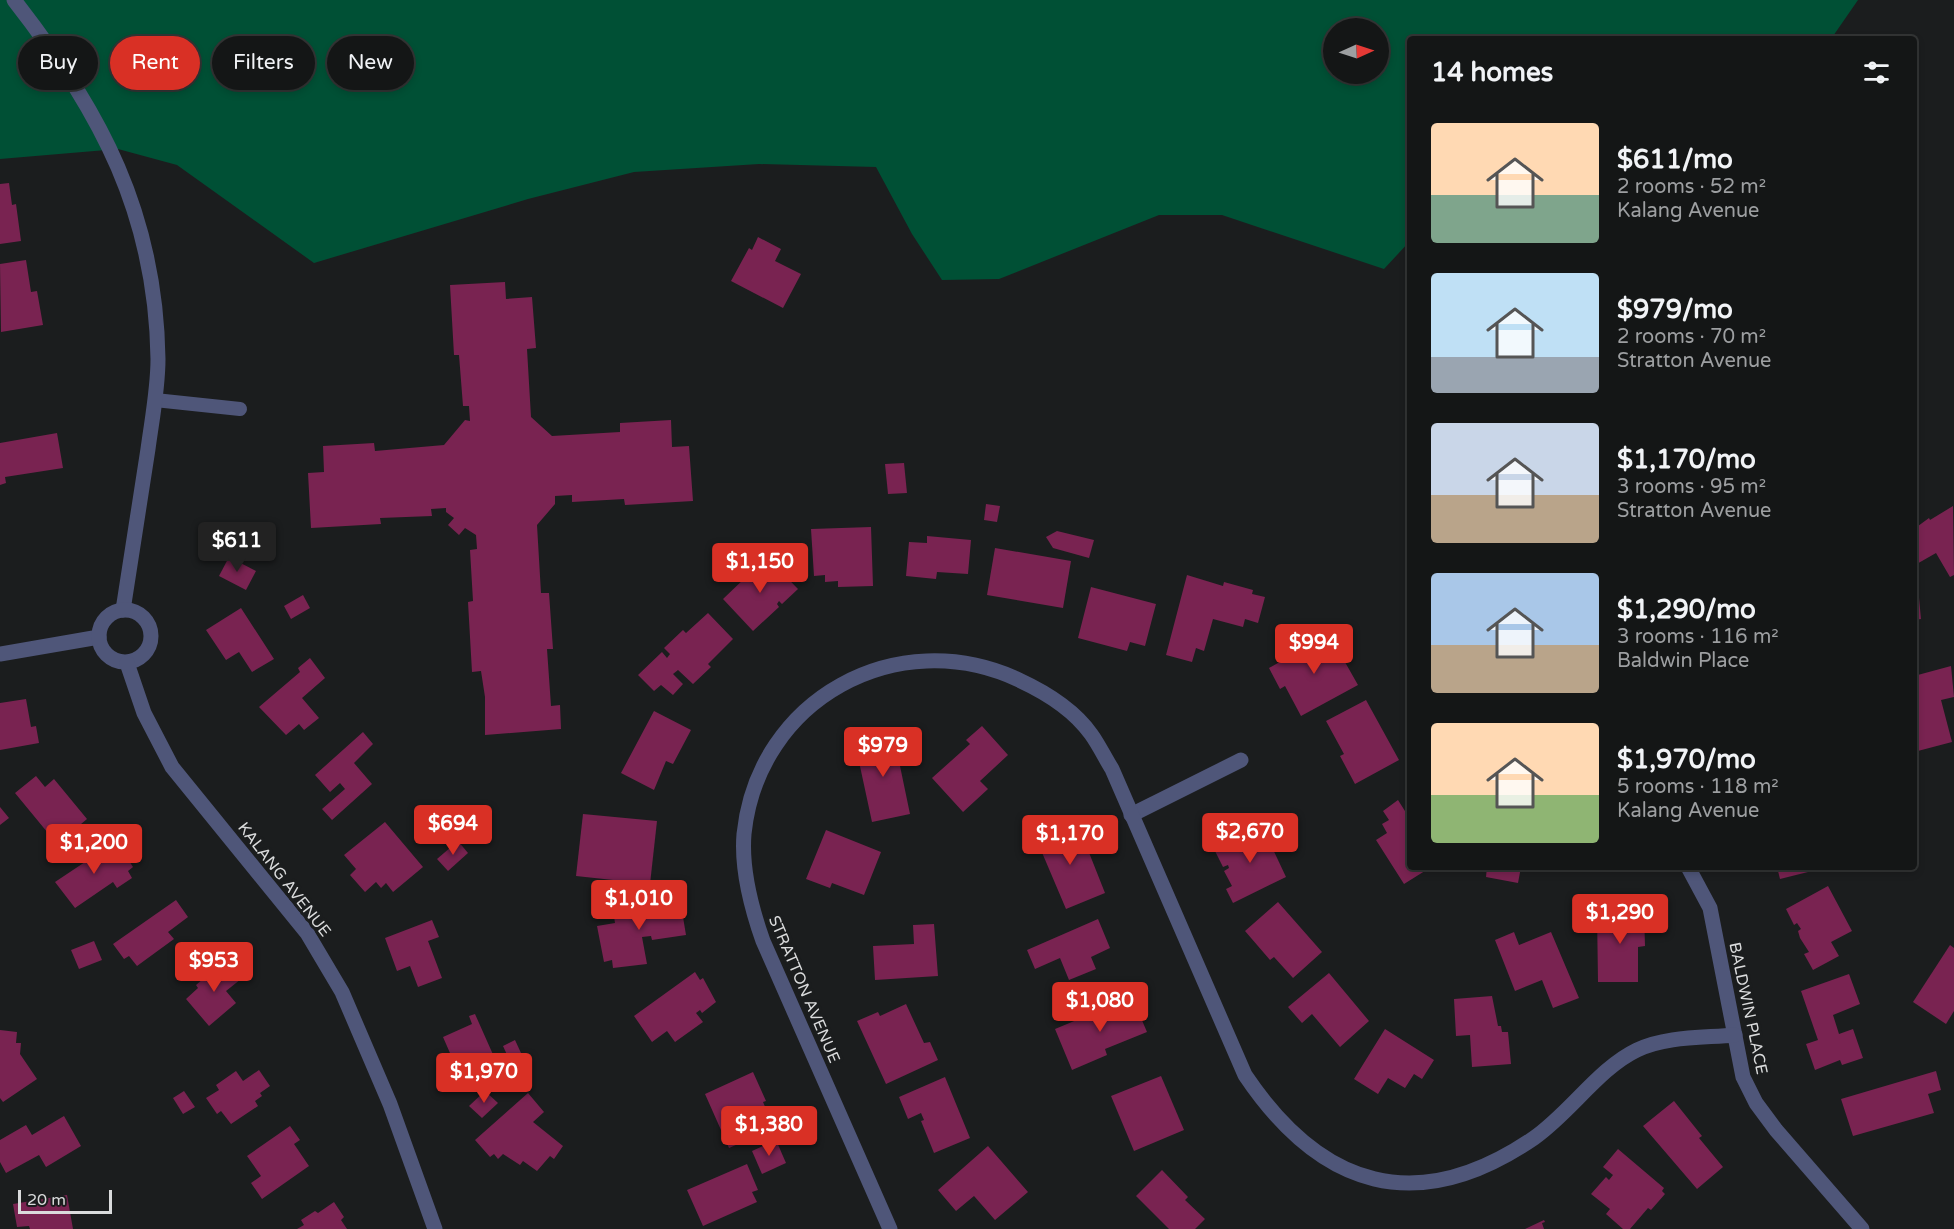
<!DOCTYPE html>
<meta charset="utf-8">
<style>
:root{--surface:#141616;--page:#1d1f1f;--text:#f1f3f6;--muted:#9d9fa1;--line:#333535;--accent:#d93025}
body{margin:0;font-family:"Varela Round",sans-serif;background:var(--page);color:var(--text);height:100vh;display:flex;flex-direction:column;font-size:22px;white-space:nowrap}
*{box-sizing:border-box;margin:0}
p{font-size:20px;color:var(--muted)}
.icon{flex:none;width:33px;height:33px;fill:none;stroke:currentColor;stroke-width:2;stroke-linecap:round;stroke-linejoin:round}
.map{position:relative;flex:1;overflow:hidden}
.side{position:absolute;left:1407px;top:36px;width:510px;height:834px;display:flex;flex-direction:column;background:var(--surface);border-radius:6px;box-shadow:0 3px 9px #0003,0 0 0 2px var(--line)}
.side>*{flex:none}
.banner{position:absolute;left:18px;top:36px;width:570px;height:54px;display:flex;gap:12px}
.needle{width:39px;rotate:87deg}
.buttons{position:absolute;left:1323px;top:18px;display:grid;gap:12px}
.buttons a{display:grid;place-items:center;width:66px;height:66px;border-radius:50%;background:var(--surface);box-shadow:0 3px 9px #0003,0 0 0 2px var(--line);font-size:30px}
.scale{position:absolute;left:18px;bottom:15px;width:94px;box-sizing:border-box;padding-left:6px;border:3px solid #dadbdc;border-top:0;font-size:16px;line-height:21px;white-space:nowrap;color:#dadbdc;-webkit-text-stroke:4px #1b1d1e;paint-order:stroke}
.price{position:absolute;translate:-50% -51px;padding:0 14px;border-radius:6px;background:var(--accent);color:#fff;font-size:20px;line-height:39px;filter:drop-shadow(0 2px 3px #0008)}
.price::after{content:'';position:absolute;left:50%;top:36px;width:18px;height:14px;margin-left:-9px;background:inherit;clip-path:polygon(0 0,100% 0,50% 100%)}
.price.active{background:#222;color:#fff}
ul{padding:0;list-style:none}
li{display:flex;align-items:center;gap:18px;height:150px;padding:0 24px}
li span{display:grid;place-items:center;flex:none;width:168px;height:120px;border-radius:6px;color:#555}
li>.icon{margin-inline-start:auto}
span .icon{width:72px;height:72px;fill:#fffc;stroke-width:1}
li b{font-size:26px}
h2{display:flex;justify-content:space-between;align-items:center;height:72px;padding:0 24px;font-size:26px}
.tag{padding:0 21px;border-radius:27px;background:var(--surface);box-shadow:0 3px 9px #0003,0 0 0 2px var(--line);font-size:21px;line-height:54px}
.tag.active{background:var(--accent);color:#fff}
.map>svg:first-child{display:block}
.green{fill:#005035;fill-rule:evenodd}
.building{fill:#792351}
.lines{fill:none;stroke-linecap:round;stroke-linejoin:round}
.service{stroke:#4f5679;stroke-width:14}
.minor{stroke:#4f5679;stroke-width:15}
.tertiary{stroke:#4f5679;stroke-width:15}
.labels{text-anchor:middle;stroke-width:6;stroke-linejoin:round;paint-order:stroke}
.street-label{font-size:16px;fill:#dadbdc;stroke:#1b1d1e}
</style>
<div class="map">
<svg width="1954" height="1229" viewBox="0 0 1954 1229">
<rect width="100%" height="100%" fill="#1b1d1e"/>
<path class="green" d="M0 0H1858L1831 39H1410V241L1384 269 1222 215H1159L999 279 942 280 912 234 876 167 759 164 634 172 528 199 314 263 177 165 118 149 0 159ZM1334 28H1378V74H1334Z"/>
<g class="building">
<path d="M9 183 12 205 16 204 21 241 0 244V184Z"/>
<path d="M758 237 781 249 775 261 801 274 783 308 731 281 749 248 752 250Z"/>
<path d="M26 260 31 292 37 291 43 325 1 332 0 264Z"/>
<path d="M505 282 506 299 532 297 536 348 527 349 531 417 552 436 620 432V423L671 420 672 447 689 446 693 501 625 505 624 499 572 502V495L555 496V504L537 525 541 593H549L553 649H547L551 706 560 705 561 729 485 735V697L481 671 472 672 468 602 473 601 470 550 477 549 476 535 465 528 459 535 448 525 454 518 446 512V508L431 509 432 516 380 518 381 524 311 528 308 473 324 472 323 446 374 443 375 451 444 445 465 420 470 421 469 406H463L459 355H454L450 285Z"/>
<path d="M57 433 63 468 5 477 6 483 0 485V443Z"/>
<path d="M904 463 907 493 888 494 885 464Z"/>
<path d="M986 504 1000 506 997 522 984 520Z"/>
<path d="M1953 506 1954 575 1950 577 1936 553 1915 565 1914 529 1929 518 1930 520Z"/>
<path d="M871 527 873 586 838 587V581L825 582V575L814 576 811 529Z"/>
<path d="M1057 531 1094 540 1089 558 1053 548 1046 537Z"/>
<path d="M927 536 971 540 968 574 937 572 936 579 906 576 909 542 927 543Z"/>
<path d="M995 548 1071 561 1063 608 987 595Z"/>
<path d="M229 557 256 571 246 590 219 576Z"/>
<path d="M767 557 798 589 782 604 779 601 777 604 779 607 753 631 723 599Z"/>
<path d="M1187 575 1223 586 1224 582 1253 590 1252 594 1265 597 1258 623 1245 619 1243 627 1213 619 1204 651 1196 648 1192 662 1166 655Z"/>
<path d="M1091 587 1156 604 1145 646 1130 642 1127 651 1078 638Z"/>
<path d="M303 595 310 608 291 619 284 606Z"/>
<path d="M1919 598 1921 619 1914 620V599Z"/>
<path d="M241 608 274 659 252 672 239 652 226 660 206 630Z"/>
<path d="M708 613 733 639 708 664 711 667 693 684 678 670 673 674 683 684 673 695 661 685 654 691 638 675 662 652 667 658 670 654 664 648 683 630 686 633Z"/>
<path d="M1329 634 1358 685 1301 716 1285 686 1280 689 1269 668Z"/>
<path d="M310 658 325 678 302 698 319 718 304 730 299 724 286 735 259 707 300 672 298 668Z"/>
<path d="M1951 666 1954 697 1941 700 1952 742 1914 752V676Z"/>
<path d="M26 699 31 727 36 726 39 743 0 750V703Z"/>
<path d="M1366 700 1399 760 1355 784 1340 756 1344 754 1326 721Z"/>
<path d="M654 711 691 730 673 764 666 761 654 790 621 773Z"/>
<path d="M982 726 1008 755 980 781 988 789 963 812 932 778 970 744 966 740Z"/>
<path d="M363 732 373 744 354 763 372 784 332 820 322 809 345 789 340 783 330 792 315 775Z"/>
<path d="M895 735 898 750 901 749 904 765 900 766 910 814 872 822 855 743Z"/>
<path d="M36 776 45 787 54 779 87 819 57 844 15 793Z"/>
<path d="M1398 800 1410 819V867L1428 869 1404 884 1376 840 1387 833 1382 824 1389 820 1383 811Z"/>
<path d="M0 807 9 818 0 825Z"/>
<path d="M583 814 657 821 650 884 576 876Z"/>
<path d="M1071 821 1081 853 1088 850 1105 893 1066 909 1035 836Z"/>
<path d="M385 822 423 867 393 892 386 883 381 888 376 882 365 892 350 875 356 869 344 855Z"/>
<path d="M1262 826 1286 877 1233 903 1226 889 1232 886 1224 871 1229 868 1228 865 1223 867 1214 849Z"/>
<path d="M826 830 881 852 864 895 832 883 830 888 806 879Z"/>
<path d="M94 839 109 861 117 856 120 860 126 856 133 867 128 871 132 878 117 888 113 882 75 908 55 882 85 862 77 850Z"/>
<path d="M458 841 468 853 448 871 437 859Z"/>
<path d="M1487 867H1521L1518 883 1486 877Z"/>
<path d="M1777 867H1824V868L1780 879Z"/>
<path d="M1828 886 1852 931 1831 942 1839 956 1813 970 1804 954 1809 952 1800 938 1798 931 1801 929 1797 923 1794 925 1786 909Z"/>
<path d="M680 899 686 935 652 940 651 936 642 937 647 964 613 968 612 960 604 962 597 926 615 923 613 910Z"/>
<path d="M176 900 188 917 168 932 174 939 137 966 129 956 124 959 113 944Z"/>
<path d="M1278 902 1322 952 1293 978 1274 957 1270 960 1245 931Z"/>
<path d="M1644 911 1645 946 1638 947V982H1598L1597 912Z"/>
<path d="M1098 919 1110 948 1091 957 1096 969 1069 980 1060 958 1035 969 1027 950Z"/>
<path d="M432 920 439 937 428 941 442 978 418 987 410 966 397 971 385 938Z"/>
<path d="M934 924 938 976 875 980 873 946 914 944 913 925Z"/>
<path d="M1514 932 1519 945 1551 932 1579 998 1553 1008 1542 980 1515 991 1495 940Z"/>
<path d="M94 941 102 960 79 969 71 950Z"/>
<path d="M1950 945 1954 948V1011L1946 1024 1913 1002Z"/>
<path d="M225 960 241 979 226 991 236 1003 209 1026 186 999 198 988 196 985Z"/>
<path d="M695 972 700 980 703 978 716 1002 702 1013 700 1010 696 1013 703 1022 675 1042 667 1031 652 1042 634 1016Z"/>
<path d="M1329 973 1369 1021 1340 1047 1312 1014 1302 1023 1288 1007Z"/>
<path d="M1849 974 1860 1004 1833 1015 1839 1034 1853 1029 1863 1058 1842 1065 1840 1060 1815 1070 1806 1044 1818 1040 1801 991Z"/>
<path d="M1492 996 1498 1026H1501L1502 1032H1508L1511 1064 1472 1067 1470 1035 1456 1036 1454 999Z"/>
<path d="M1132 997 1147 1032 1105 1049 1107 1055 1072 1070 1055 1029Z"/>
<path d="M906 1004 924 1043 930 1042 938 1060 886 1084 857 1021 878 1012 880 1016Z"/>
<path d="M475 1014 499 1068 463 1083 443 1037 472 1024 469 1016Z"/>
<path d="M1385 1029 1434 1060 1422 1079 1414 1074 1405 1088 1388 1078 1378 1094 1354 1079Z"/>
<path d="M0 1030 17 1032 16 1043H21L20 1054 37 1079 3 1102 0 1098Z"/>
<path d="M515 1040 527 1066 514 1070 503 1046Z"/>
<path d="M259 1070 270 1086 260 1093 262 1096 255 1101 258 1106 231 1124 221 1111 217 1114 206 1098 219 1090 216 1085 236 1071 243 1081Z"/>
<path d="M1936 1071 1941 1090 1928 1094 1934 1113 1853 1136 1841 1099Z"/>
<path d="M753 1072 766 1101 763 1102 774 1128 729 1148 705 1094Z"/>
<path d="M1161 1076 1184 1130 1134 1151 1111 1096Z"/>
<path d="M945 1077 970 1138 934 1153 921 1121 924 1120 921 1113 908 1119 899 1097Z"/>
<path d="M184 1091 195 1107 183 1114 173 1098Z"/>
<path d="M485 1091 498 1103 482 1118 469 1106Z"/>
<path d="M528 1093 544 1112 533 1122 563 1146 554 1159 550 1156 537 1171 523 1161 520 1165 503 1154 498 1159 494 1154 490 1157 475 1140Z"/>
<path d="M1674 1101 1702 1136 1699 1138 1723 1167 1697 1189 1643 1126Z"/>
<path d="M64 1116 81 1146 46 1167 39 1155 6 1173 0 1162V1140L26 1125 32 1135Z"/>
<path d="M290 1126 300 1140 294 1144 309 1166 262 1199 251 1183 261 1176 247 1156Z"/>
<path d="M776 1140 786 1163 762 1174 752 1151Z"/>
<path d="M988 1146 1028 1192 995 1220 974 1196 956 1211 938 1190Z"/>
<path d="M1618 1149 1664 1188 1662 1191 1665 1194 1651 1210 1648 1208 1630 1229H1623L1606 1214 1610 1209 1591 1194 1606 1177 1609 1180 1613 1175 1603 1167Z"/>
<path d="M747 1164 758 1190 752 1192 757 1202 703 1226 687 1190Z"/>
<path d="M1162 1170 1188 1197 1185 1200 1205 1219 1195 1229H1169L1136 1196Z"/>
<path d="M67 1195 73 1229H30L29 1226 17 1227 13 1204Z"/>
<path d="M334 1202 344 1217 341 1220 347 1229H297L304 1225 301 1220 315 1211 318 1213Z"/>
<path d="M1544 1220 1545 1222 1542 1223 1544 1229H1525Z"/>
</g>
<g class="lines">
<path class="service" d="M155 400 240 409"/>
<g class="minor">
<path d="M0 654 99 637"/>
<path d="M1131 815 1241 760"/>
<path d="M1688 867 1710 908 1743 1077 1756 1103 1776 1130 1862 1229"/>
<path d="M890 1229 763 941C751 907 741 870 744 834 758 699 897 623 1019 680 1045 692 1074 710 1091 734 1099 745 1105 758 1112 769L1245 1075C1321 1188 1417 1218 1534 1138 1570 1113 1599 1068 1637 1050 1666 1036 1703 1038 1735 1035"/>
</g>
<g class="tertiary">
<path d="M14 0C101 111 156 215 158 359 158 389 152 419 148 449 140 503 131 556 123 610"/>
<circle cx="125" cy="636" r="26"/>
<path d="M127 663 144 713 172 767 307 933 342 992 390 1104 435 1229"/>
</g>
</g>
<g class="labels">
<g class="street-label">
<text transform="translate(285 879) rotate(52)" y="6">KALANG AVENUE</text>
<text transform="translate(805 989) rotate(67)" y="6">STRATTON AVENUE</text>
<text transform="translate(1749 1008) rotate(78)" y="6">BALDWIN PLACE</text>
</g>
</g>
</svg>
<div class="buttons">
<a><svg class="needle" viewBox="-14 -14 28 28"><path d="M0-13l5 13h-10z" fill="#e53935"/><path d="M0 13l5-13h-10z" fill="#9d9fa1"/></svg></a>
</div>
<div class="scale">20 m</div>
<b class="price active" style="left:237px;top:573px">$611</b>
<b class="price" style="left:760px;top:594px">$1,150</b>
<b class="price" style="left:1314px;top:675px">$994</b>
<b class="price" style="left:883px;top:778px">$979</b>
<b class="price" style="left:453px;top:856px">$694</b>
<b class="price" style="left:1250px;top:864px">$2,670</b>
<b class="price" style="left:1070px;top:866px">$1,170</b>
<b class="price" style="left:94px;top:875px">$1,200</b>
<b class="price" style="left:639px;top:931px">$1,010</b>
<b class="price" style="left:1620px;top:945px">$1,290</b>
<b class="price" style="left:214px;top:993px">$953</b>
<b class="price" style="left:1100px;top:1033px">$1,080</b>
<b class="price" style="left:484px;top:1104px">$1,970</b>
<b class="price" style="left:769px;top:1157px">$1,380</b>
<div class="banner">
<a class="tag">Buy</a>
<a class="tag active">Rent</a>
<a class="tag">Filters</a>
<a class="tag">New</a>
</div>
<section class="side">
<h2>14 homes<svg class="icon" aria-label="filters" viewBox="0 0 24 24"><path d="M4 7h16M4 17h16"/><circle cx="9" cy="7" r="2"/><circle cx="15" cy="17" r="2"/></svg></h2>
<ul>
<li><span style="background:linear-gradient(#ffd9b3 60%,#7fa58c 0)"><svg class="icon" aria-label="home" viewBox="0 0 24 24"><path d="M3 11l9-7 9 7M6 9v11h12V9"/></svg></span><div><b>$611/mo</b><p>2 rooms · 52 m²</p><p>Kalang Avenue</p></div></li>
<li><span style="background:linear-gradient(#bfe0f5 70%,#9aa5b1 0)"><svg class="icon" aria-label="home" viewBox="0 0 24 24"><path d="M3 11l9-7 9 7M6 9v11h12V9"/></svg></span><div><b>$979/mo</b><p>2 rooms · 70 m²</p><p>Stratton Avenue</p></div></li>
<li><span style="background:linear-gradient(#c9d6e8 60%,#b9a48a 0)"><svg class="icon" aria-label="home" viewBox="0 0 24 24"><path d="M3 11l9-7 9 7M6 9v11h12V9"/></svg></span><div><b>$1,170/mo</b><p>3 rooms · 95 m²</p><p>Stratton Avenue</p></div></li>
<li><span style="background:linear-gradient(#a9c7e8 60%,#b9a48a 0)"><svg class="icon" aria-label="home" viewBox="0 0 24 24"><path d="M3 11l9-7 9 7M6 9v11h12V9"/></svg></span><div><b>$1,290/mo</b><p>3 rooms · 116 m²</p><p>Baldwin Place</p></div></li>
<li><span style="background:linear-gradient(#ffd9b3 60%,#8fb573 0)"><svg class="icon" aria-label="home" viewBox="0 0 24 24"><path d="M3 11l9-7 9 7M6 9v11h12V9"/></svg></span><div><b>$1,970/mo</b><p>5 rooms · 118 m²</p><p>Kalang Avenue</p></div></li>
</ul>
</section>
</div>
